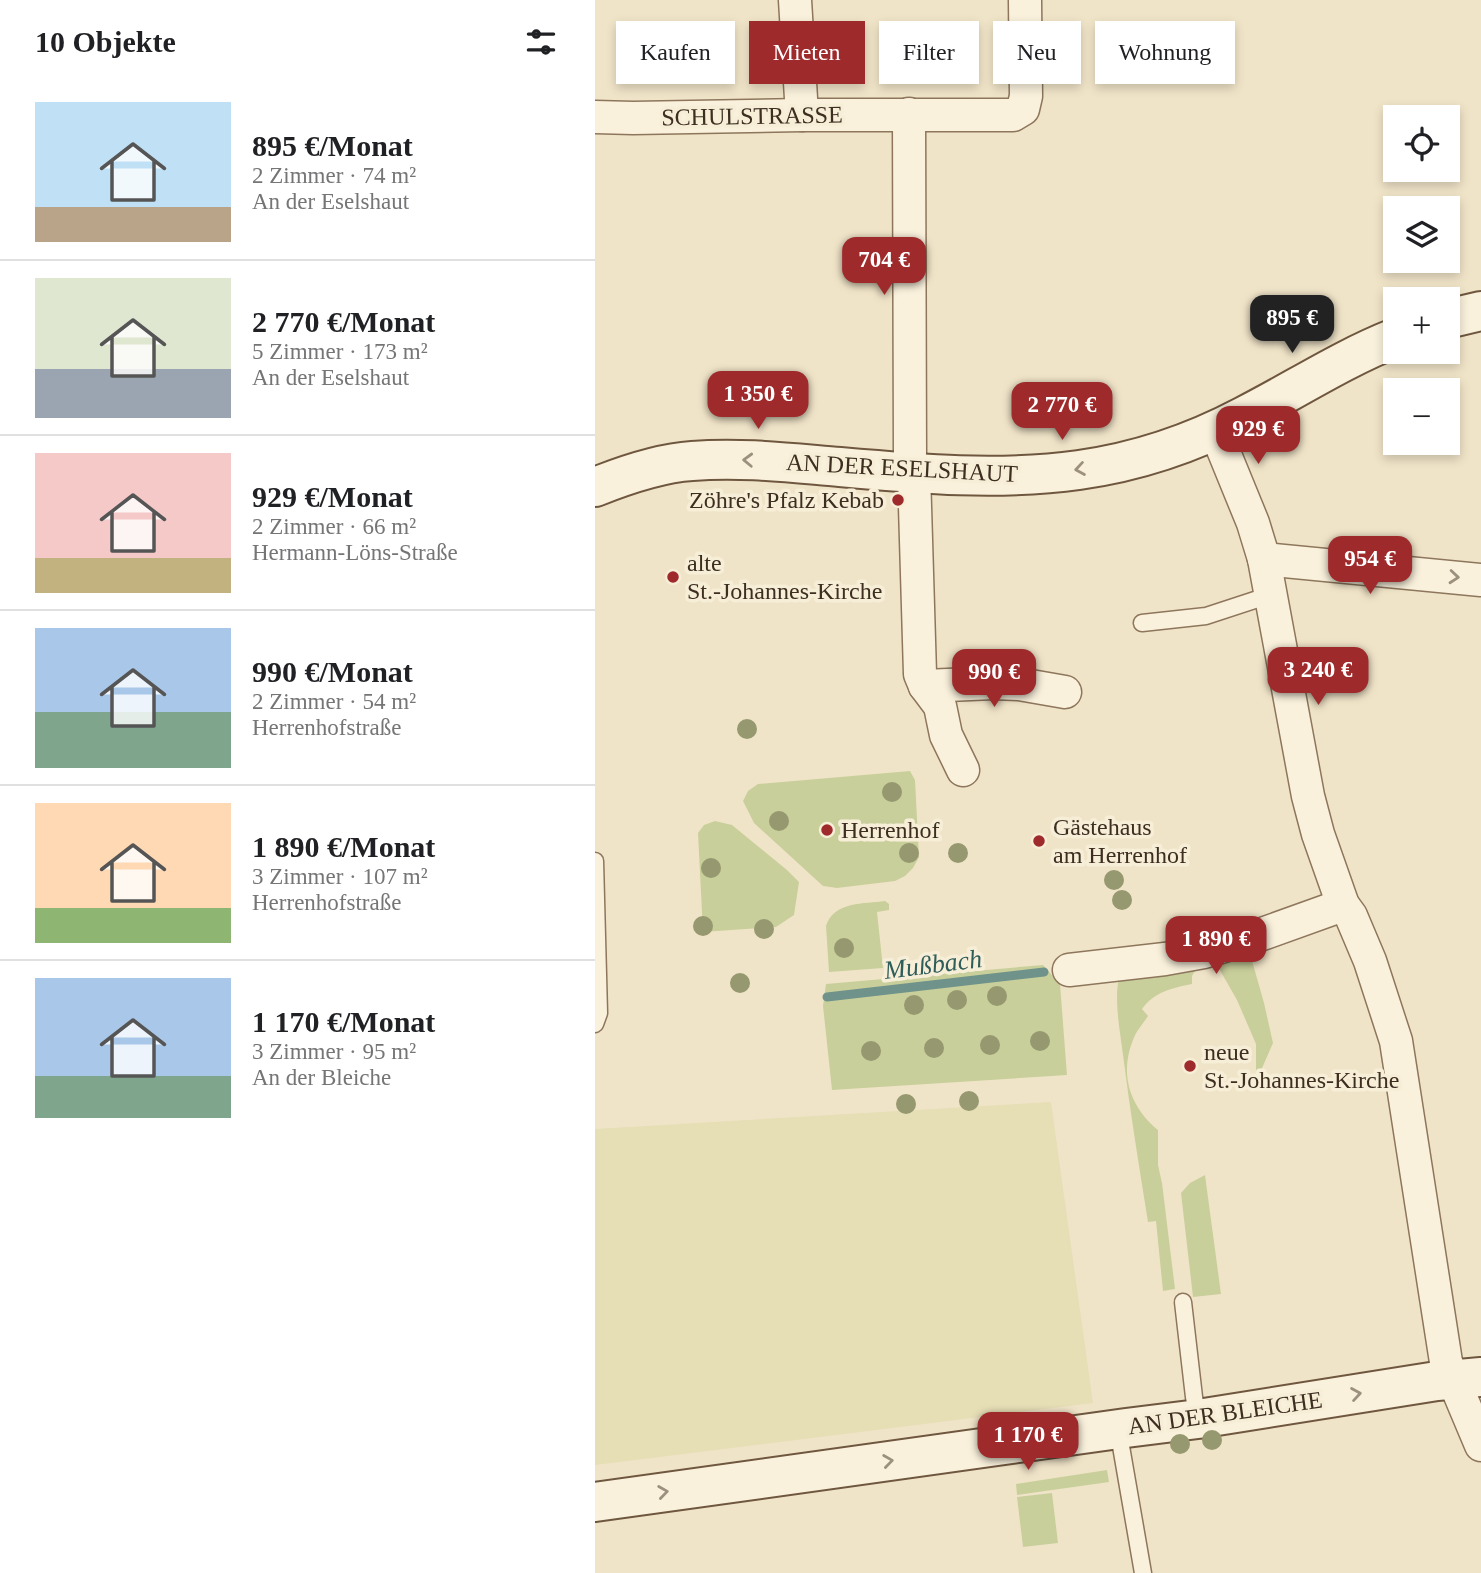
<!DOCTYPE html>
<html lang="de">
<meta charset="utf-8">
<style>
:root{--surface:#fff;--page:#f2f2f2;--text:#202124;--muted:#757577;--line:#e0e0e0;--accent:#9e2a2b}
body{margin:0;font-family:"Times New Roman",serif;background:var(--page);color:var(--text);height:100vh;display:flex;flex-direction:column;font-size:26px;white-space:nowrap}
*{box-sizing:border-box;margin:0}
p{font-size:23px;color:var(--muted)}
.icon{flex:none;width:38px;height:38px;fill:none;stroke:currentColor;stroke-width:2;stroke-linecap:round;stroke-linejoin:round}
.map{position:relative;flex:1;overflow:hidden}
.details{display:flex;flex-direction:column;background:var(--surface);width:595px}
.details>*{flex:none}
.banner{position:absolute;left:21px;top:21px;width:665px;height:63px;display:flex;gap:14px}
.buttons{position:absolute;left:788px;top:105px;display:grid;gap:14px}
.buttons a{display:grid;place-items:center;width:77px;height:77px;border-radius:0px;background:var(--surface);box-shadow:0 4px 10px #0003;font-size:35px}
.price{position:absolute;translate:-50% -60px;padding:0 16px;border-radius:14px;background:var(--accent);color:#fff;font-size:23px;line-height:46px;filter:drop-shadow(0 2px 4px #0008)}
.price::after{content:'';position:absolute;left:50%;top:42px;width:21px;height:16px;margin-left:-10px;background:inherit;clip-path:polygon(0 0,100% 0,50% 100%)}
.price.current{background:#222;color:#fff}
ul{padding:0;list-style:none}
li{display:flex;align-items:center;gap:21px;height:175px;padding:0 35px}
li+li{border-top:2px solid var(--line)}
li span{display:grid;place-items:center;flex:none;width:196px;height:140px;border-radius:0px;color:#555}
li>.icon{margin-inline-start:auto}
span .icon{width:84px;height:84px;fill:#fffc;stroke-width:1}
li b{font-size:30px}
h2{display:flex;justify-content:space-between;align-items:center;height:84px;padding:0 35px;font-size:30px}
.tag{padding:0 24px;border-radius:0px;background:var(--surface);box-shadow:0 4px 10px #0003;font-size:24px;line-height:63px}
.tag.current{background:var(--accent);color:#fff}
main{display:flex;flex:1;min-height:0}
.map>svg:first-child{display:block}
.farmland{fill:#e6deb5}
.green{fill:#c9cf9b}
.lines{fill:none;stroke-linecap:round;stroke-linejoin:round}
.stream{stroke:#6f938a;stroke-width:9}
.lane-casing{stroke:#8d765c;stroke-width:19}
.street-casing{stroke:#8d765c;stroke-width:35}
.secondary-casing{stroke:#6f573f;stroke-width:42}
.lane{stroke:#faf1dc;stroke-width:16}
.street{stroke:#faf1dc;stroke-width:32}
.secondary{stroke:#faf1dc;stroke-width:38}
.tree{fill:#96986f}
.oneway{stroke:#9c907e}
.poi-dot{fill:#9e2a2b;stroke:#f7eed8;stroke-width:2.5}
.labels{text-anchor:middle;stroke-width:7;stroke-linejoin:round;paint-order:stroke}
.street-label{font-size:24px;fill:#3d2e20;stroke:#f7eed8}
.poi-label{font-size:24px;fill:#3d2e20;stroke:#f7eed8;text-anchor:start}
.water-label{font-size:26px;font-style:italic;fill:#2f5d5a;stroke:#f7eed8}
</style>
<main>
<section class="details">
<h2>10 Objekte<svg class="icon" aria-label="filters" viewBox="0 0 24 24"><path d="M4 7h16M4 17h16"/><circle cx="9" cy="7" r="2"/><circle cx="15" cy="17" r="2"/></svg></h2>
<ul>
<li><span style="background:linear-gradient(#bfe0f5 75%,#b9a48a 0)"><svg class="icon" aria-label="home" viewBox="0 0 24 24"><path d="M3 11l9-7 9 7M6 9v11h12V9"/></svg></span><div><b>895 €/Monat</b><p>2 Zimmer · 74 m²</p><p>An der Eselshaut</p></div></li>
<li><span style="background:linear-gradient(#dfe7d0 65%,#9aa5b1 0)"><svg class="icon" aria-label="home" viewBox="0 0 24 24"><path d="M3 11l9-7 9 7M6 9v11h12V9"/></svg></span><div><b>2 770 €/Monat</b><p>5 Zimmer · 173 m²</p><p>An der Eselshaut</p></div></li>
<li><span style="background:linear-gradient(#f6c9c9 75%,#c2b280 0)"><svg class="icon" aria-label="home" viewBox="0 0 24 24"><path d="M3 11l9-7 9 7M6 9v11h12V9"/></svg></span><div><b>929 €/Monat</b><p>2 Zimmer · 66 m²</p><p>Hermann-Löns-Straße</p></div></li>
<li><span style="background:linear-gradient(#a9c7e8 60%,#7fa58c 0)"><svg class="icon" aria-label="home" viewBox="0 0 24 24"><path d="M3 11l9-7 9 7M6 9v11h12V9"/></svg></span><div><b>990 €/Monat</b><p>2 Zimmer · 54 m²</p><p>Herrenhofstraße</p></div></li>
<li><span style="background:linear-gradient(#ffd9b3 75%,#8fb573 0)"><svg class="icon" aria-label="home" viewBox="0 0 24 24"><path d="M3 11l9-7 9 7M6 9v11h12V9"/></svg></span><div><b>1 890 €/Monat</b><p>3 Zimmer · 107 m²</p><p>Herrenhofstraße</p></div></li>
<li><span style="background:linear-gradient(#a9c7e8 70%,#7fa58c 0)"><svg class="icon" aria-label="home" viewBox="0 0 24 24"><path d="M3 11l9-7 9 7M6 9v11h12V9"/></svg></span><div><b>1 170 €/Monat</b><p>3 Zimmer · 95 m²</p><p>An der Bleiche</p></div></li>
</ul>
</section>
<div class="map">
<svg width="886" height="1573" viewBox="0 0 886 1573">
<rect width="100%" height="100%" fill="#f0e4c8"/>
<path class="farmland" d="M456 1102 498 1403 0 1465V1129Z"/>
<g class="green">
<path d="M315 771 320 780 324 857 318 868 310 876 300 881 242 888 228 886 159 823 148 801 153 791 163 784Z"/>
<path d="M120 821 137 825 192 870 204 882 199 915 181 927 108 932 103 833 109 825Z"/>
<path d="M290 901 294 904V910L282 912 288 968 234 972 231 926C239 901 269 904 290 901Z"/>
<path d="M654 950 669 1003 678 1043 661 1082V1044L642 1000 622 965 620 956Z"/>
<path d="M606 960 597 976V984C577 988 559 992 547 1009L553 1016C548 1024 541 1031 538 1040 524 1074 535 1107 563 1130V1165L567 1183 580 1289 568 1291 561 1221 553 1222C544 1166 535 1111 528 1055 525 1030 518 997 525 974Z"/>
<path d="M448 965 465 984 472 1075 237 1090 228 1006 231 984Z"/>
<path d="M610 1175 626 1294 598 1297 586 1193 595 1183Z"/>
<path d="M512 1470 514 1482 422 1495 421 1484Z"/>
<path d="M457 1493 463 1543 428 1547 422 1497Z"/>
</g>
<g class="lines">
<path class="stream" d="M232 997 449 972"/>
<defs>
<g id="lane">
<path d="M547 623 611 616 675 595"/>
<path d="M0 861 4 1013 0 1024"/>
<path d="M588 1302 599 1397 603 1419"/>
<path d="M523 1429 548 1573"/>
</g>
<g id="street">
<path d="M200 0 207 115"/>
<path d="M314 114 315 460 319 473 325 674 330 686 345 706 351 735 368 770"/>
<path d="M0 117 38 118 207 115H418L428 109 431 96 430 0"/>
<path d="M620 430 658 523 669 559 713 796 723 834 748 905 756 916 775 961 801 1041 851 1362 886 1445"/>
<path d="M669 559 886 580"/>
<path d="M330 686 398 683 424 684 470 692"/>
<path d="M474 970 570 959 609 952 656 938 748 905"/>
</g>
<g id="secondary">
<path d="M852 319 886 311"/>
<path d="M0 487C30 475 65 463 97 461 147 457 196 463 245 467 324 474 405 481 484 470 541 462 598 443 649 416 700 390 747 359 800 338"/>
<path d="M0 1502 531 1428 603 1419 842 1381 886 1377"/>
</g>
</defs>
<use href="#lane" class="lane-casing"/>
<use href="#street" class="street-casing"/>
<use href="#secondary" class="secondary-casing"/>
<use href="#lane" class="lane"/>
<use href="#street" class="street"/>
<use href="#secondary" class="secondary"/>
</g>
<g class="tree">
<circle cx="152" cy="729" r="10"/>
<circle cx="297" cy="792" r="10"/>
<circle cx="184" cy="821" r="10"/>
<circle cx="314" cy="853" r="10"/>
<circle cx="363" cy="853" r="10"/>
<circle cx="116" cy="868" r="10"/>
<circle cx="519" cy="880" r="10"/>
<circle cx="527" cy="900" r="10"/>
<circle cx="108" cy="926" r="10"/>
<circle cx="169" cy="929" r="10"/>
<circle cx="249" cy="948" r="10"/>
<circle cx="145" cy="983" r="10"/>
<circle cx="402" cy="996" r="10"/>
<circle cx="362" cy="1000" r="10"/>
<circle cx="319" cy="1005" r="10"/>
<circle cx="445" cy="1041" r="10"/>
<circle cx="395" cy="1045" r="10"/>
<circle cx="339" cy="1048" r="10"/>
<circle cx="276" cy="1051" r="10"/>
<circle cx="374" cy="1101" r="10"/>
<circle cx="311" cy="1104" r="10"/>
<circle cx="617" cy="1440" r="10"/>
<circle cx="585" cy="1444" r="10"/>
</g>
<defs><path id="oneway-chevron" d="M-2-3.5L2.5 0L-2 3.5" fill="none" stroke-width="1.6" stroke-linecap="round" stroke-linejoin="round" transform="scale(1.75)"/></defs>
<g class="oneway">
<use href="#oneway-chevron" transform="translate(153 460) rotate(-178)"/>
<use href="#oneway-chevron" transform="translate(485 469) rotate(171)"/>
<use href="#oneway-chevron" transform="translate(859 577) rotate(5)"/>
<use href="#oneway-chevron" transform="translate(761 1394) rotate(-9)"/>
<use href="#oneway-chevron" transform="translate(293 1461) rotate(-8)"/>
<use href="#oneway-chevron" transform="translate(68 1492) rotate(-8)"/>
</g>
<g class="poi-dot">
<circle cx="303" cy="500" r="7"/>
<circle cx="78" cy="577" r="7"/>
<circle cx="232" cy="830" r="7"/>
<circle cx="444" cy="841" r="7"/>
<circle cx="595" cy="1066" r="7"/>
</g>
<g class="labels">
<g class="street-label">
<text transform="translate(157 116) rotate(-1)" y="8">SCHULSTRASSE</text>
<text transform="translate(307 468) rotate(3)" y="8">AN DER ESELSHAUT</text>
<text transform="translate(630 1413) rotate(-8)" y="8">AN DER BLEICHE</text>
</g>
<g class="poi-label">
<text x="289" y="508" text-anchor="end">Zöhre's Pfalz Kebab</text>
<text x="92" y="571">alte<tspan x="92" dy="28">St.-Johannes-Kirche</tspan></text>
<text x="458" y="835">Gästehaus<tspan x="458" dy="28">am Herrenhof</tspan></text>
<text x="246" y="838">Herrenhof</text>
<text x="609" y="1060">neue<tspan x="609" dy="28">St.-Johannes-Kirche</tspan></text>
</g>
<g class="water-label">
<text transform="translate(338 964) rotate(-7)" y="9">Mußbach</text>
</g>
</g>
</svg>
<div class="buttons">
<a><svg class="icon" aria-label="locate" viewBox="0 0 24 24"><circle cx="12" cy="12" r="6"/><path d="M12 2v4M12 18v4M2 12h4M18 12h4"/></svg></a>
<a><svg class="icon" aria-label="layers" viewBox="0 0 24 24"><path d="M12 4l9 5-9 5-9-5zM3 14l9 5 9-5"/></svg></a>
<a>+</a>
<a>−</a>
</div>
<b class="price" style="left:289px;top:297px">704 €</b>
<b class="price current" style="left:697px;top:355px">895 €</b>
<b class="price" style="left:163px;top:431px">1 350 €</b>
<b class="price" style="left:467px;top:442px">2 770 €</b>
<b class="price" style="left:663px;top:466px">929 €</b>
<b class="price" style="left:775px;top:596px">954 €</b>
<b class="price" style="left:723px;top:707px">3 240 €</b>
<b class="price" style="left:399px;top:709px">990 €</b>
<b class="price" style="left:621px;top:976px">1 890 €</b>
<b class="price" style="left:433px;top:1472px">1 170 €</b>
<div class="banner">
<a class="tag">Kaufen</a>
<a class="tag current">Mieten</a>
<a class="tag">Filter</a>
<a class="tag">Neu</a>
<a class="tag">Wohnung</a>
</div>
</div>
</main>
